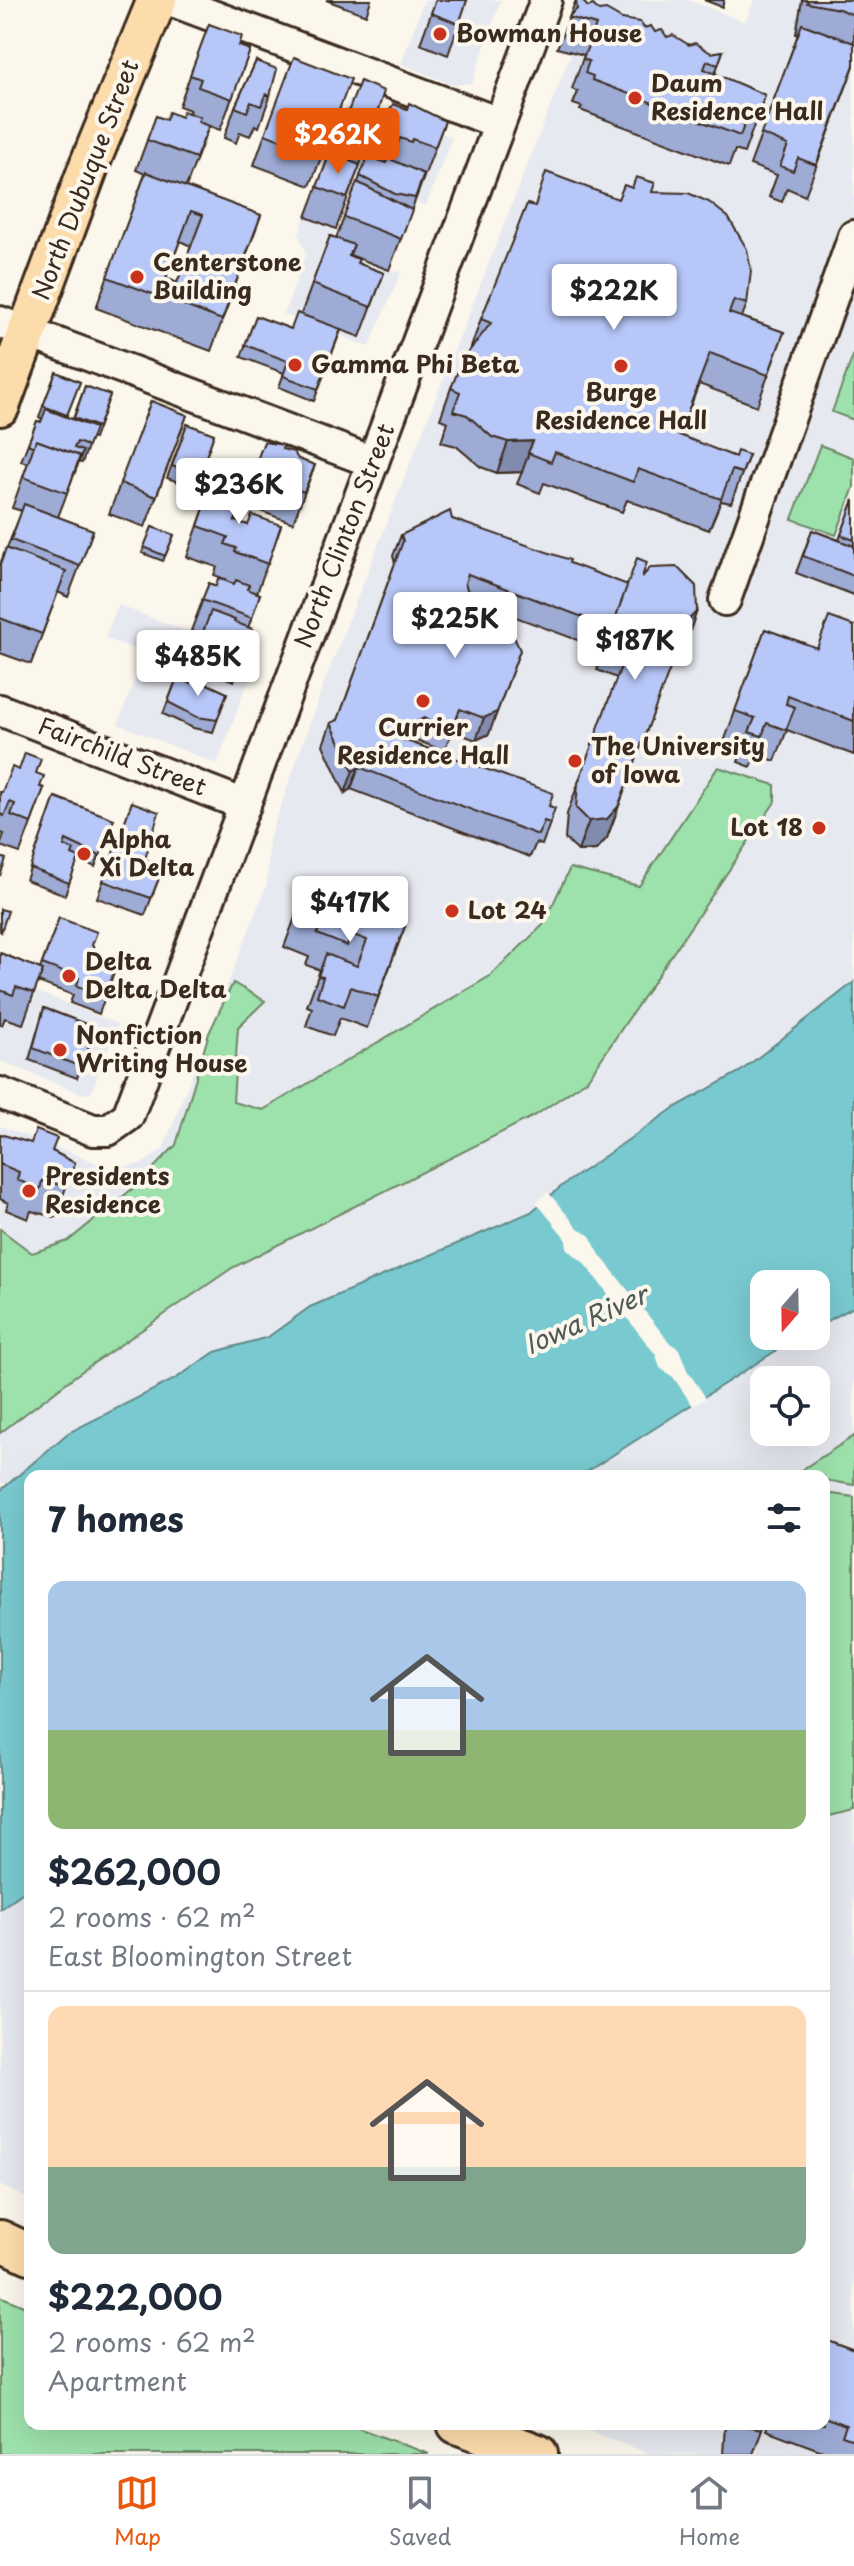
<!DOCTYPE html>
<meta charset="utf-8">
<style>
:root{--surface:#fff;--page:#f6f6f7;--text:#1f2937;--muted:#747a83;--line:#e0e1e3;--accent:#ea580c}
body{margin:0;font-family:"Playpen Sans",sans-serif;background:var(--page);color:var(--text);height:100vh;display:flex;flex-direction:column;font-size:30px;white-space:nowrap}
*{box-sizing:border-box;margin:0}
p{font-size:26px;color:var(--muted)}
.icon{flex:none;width:44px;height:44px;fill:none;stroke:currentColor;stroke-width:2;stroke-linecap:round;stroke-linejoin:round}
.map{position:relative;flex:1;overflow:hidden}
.drawer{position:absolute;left:24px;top:1470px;width:806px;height:960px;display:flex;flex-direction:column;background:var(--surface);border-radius:16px;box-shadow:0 8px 32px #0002}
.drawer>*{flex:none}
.needle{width:52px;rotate:200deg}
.fabs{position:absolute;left:750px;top:1270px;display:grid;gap:16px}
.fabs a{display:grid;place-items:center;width:80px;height:80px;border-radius:16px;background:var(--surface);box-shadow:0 8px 32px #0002;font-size:40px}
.price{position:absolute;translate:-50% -68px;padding:0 18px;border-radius:8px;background:#fff;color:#222;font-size:26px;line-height:52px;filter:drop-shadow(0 2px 4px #0008)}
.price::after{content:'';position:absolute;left:50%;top:48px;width:24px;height:18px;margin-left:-12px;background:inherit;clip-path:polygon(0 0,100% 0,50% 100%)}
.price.active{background:var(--accent);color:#fff}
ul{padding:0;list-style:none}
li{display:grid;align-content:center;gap:16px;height:424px;padding:0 24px}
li+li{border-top:2px solid var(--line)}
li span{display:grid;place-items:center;height:248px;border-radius:16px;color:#555}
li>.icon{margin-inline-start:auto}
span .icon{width:144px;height:144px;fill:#fffc;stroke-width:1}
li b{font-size:34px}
h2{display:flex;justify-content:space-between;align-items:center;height:96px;padding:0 24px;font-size:34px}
.tab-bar{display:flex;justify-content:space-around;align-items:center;height:112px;border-top:2px solid var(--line);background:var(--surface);font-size:22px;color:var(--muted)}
.tab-bar a{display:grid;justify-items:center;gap:4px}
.tab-bar .active{color:var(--accent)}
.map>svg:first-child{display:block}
.built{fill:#e7e9f0;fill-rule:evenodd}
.green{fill:#9de1ac;stroke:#6c8665;stroke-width:2}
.water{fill:#79cad0;stroke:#608a89;stroke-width:2}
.pier{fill:#fbf7ec}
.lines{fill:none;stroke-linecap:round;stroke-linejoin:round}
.minor-casing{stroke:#3b2a1e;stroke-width:36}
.major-casing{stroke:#3b2a1e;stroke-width:44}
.minor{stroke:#fbf7ec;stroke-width:30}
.major{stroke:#fddcac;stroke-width:38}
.wall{fill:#9dabd5;stroke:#3b2a1e;stroke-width:2;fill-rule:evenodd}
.shaded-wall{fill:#808bae;stroke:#3b2a1e;stroke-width:2}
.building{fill:#b7c7f8;stroke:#3b2a1e;stroke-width:2;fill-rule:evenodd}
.poi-dot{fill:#c8321e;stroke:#fbf7ec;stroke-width:3}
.labels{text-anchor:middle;stroke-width:8;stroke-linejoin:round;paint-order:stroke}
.poi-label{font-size:24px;font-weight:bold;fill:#3b2a1e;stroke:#fbf7ec;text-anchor:start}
.street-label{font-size:24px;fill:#3b2a1e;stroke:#fbf7ec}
.water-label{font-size:26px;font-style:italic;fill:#4e5a53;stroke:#fbf7ec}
</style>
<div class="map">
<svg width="854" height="2454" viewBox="0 0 854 2454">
<rect width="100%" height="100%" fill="#fbf7ec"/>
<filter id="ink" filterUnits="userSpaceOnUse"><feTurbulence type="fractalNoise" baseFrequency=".0125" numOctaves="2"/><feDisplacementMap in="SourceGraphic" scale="16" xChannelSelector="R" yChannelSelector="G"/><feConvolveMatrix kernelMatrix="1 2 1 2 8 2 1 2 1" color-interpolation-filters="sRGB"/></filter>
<g filter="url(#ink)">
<g class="built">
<path d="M424 0H501L472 83 453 85 401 64Z"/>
<path d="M592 0H689L745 22 754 0H854V982L741 1071 674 1108 563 1184 531 1212 310 1307 268 1337 215 1352 175 1379 68 1433 7 1485 0 1482V1126L111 1168 142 1164 163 1149 267 884 269 839 324 683Z"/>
<path d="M348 98 452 137 426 206 354 178 330 248 401 273 369 347 284 314 306 254 299 234Z"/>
<path d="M118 605 257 658 217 764 118 724 145 653 105 638Z"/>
<path d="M0 977 118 1024 91 1093 82 1094 0 1061Z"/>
<path d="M854 1307V2454H650L570 2424H824V1476H580L751 1364 799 1336H816V1327ZM764 1380H816V1432H764Z"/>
<path d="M30 1887V2200L0 2185V1909Z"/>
</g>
<g class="green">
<path d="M854 353V420L832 412Z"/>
<path d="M820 445 854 458V487L836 535 792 519Z"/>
<path d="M718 767 775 785V802L587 1080 536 1115 232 1268 75 1376 0 1433V1229L32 1253 68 1241 137 1185 176 1145 209 1033 233 983 265 1001 238 1027 233 1102 263 1110 490 976 543 925 570 868 639 886Z"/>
<path d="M854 1436V1485L824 1480V1476H792Z"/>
<path d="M824 1493 854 1497V1810L824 1817Z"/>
<path d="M0 2296 30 2309V2424H347L429 2454H0Z"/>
</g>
<path class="water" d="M854 982V1307L816 1327V1284H764V1336H799L580 1476H30V1887L0 1909V1491L68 1433 175 1379 215 1352 268 1337 310 1307 531 1212 563 1185 674 1108 741 1071Z"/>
<path class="pier" d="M548 1192 578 1228 590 1236 600 1255 670 1343 679 1349 687 1370 706 1398 693 1406 673 1377 660 1368 656 1355 583 1262 567 1249 566 1239 536 1202Z"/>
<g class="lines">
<defs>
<g id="minor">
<path d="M170 0 499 123"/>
<path d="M0 322 373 462"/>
<path d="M725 600 854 236"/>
<path d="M0 710 245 805"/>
<path d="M0 1093 93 1130H108L128 1116 546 0"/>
</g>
<g id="major">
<path d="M0 406 90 163 157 0"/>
<path d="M0 2240 30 2254"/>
<path d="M457 2424 538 2454"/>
</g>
</defs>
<use href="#minor" class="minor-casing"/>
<use href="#major" class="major-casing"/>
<use href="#minor" class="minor"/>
<use href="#major" class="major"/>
</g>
<g class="wall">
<path d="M326 0H371L366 15Z"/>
<path d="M436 0H467L448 55 420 44Z"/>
<path d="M576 0 588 7 711 53 723 51 715 74 765 95 744 153 735 150 729 166 580 110 582 107 573 104 578 92 572 89 584 55 557 48Z"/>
<path d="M704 0H724L722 7Z"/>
<path d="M802 0H854V66L805 196 787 188 782 202 769 197 777 175 750 165 798 34H796Z"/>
<path d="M209 24 239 46 250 50 220 130 198 122 209 126 186 187 261 215 211 351 96 308 145 174 136 170 156 116 166 120 181 117 188 113 190 110 179 106ZM180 241 191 246 177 283 166 278Z"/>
<path d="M256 61 270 96 259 127 255 125 250 136 240 132 236 143 224 138 235 107Z"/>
<path d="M360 81 368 143 336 229 306 217 330 153 333 154Z"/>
<path d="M340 109 310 186 254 165 265 134Z"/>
<path d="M445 121 389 270 350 255 357 263 384 273 360 337 341 330 314 401 279 387 284 373 241 357 256 316 291 329 301 314 330 236 336 238 372 146Z"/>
<path d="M632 188 652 192 747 304 742 317 784 332 757 406 699 384 679 436 735 457 749 455 731 503 721 501 709 530 627 500 622 512 544 483 540 493 517 484 522 472 497 473 481 467 456 446 441 442 448 422 440 419 451 388 470 350 481 319 534 206 618 199Z"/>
<path d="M56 372 80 382 66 417 73 419 85 386 110 395 94 439 91 438 82 463 79 462 58 517 93 530 68 597 58 592 31 664 0 653V565L22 511 12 508 28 463 21 461 37 421 41 422 42 419 39 417Z"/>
<path d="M151 401 187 415 145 527 109 514Z"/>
<path d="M187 424 214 434 195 488 167 478Z"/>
<path d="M264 442 282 449 298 459 315 465 293 523 241 504 235 521 248 525H281L257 593 260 594 248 628 253 629 234 681 191 665 202 635 191 631 209 583 216 586 225 579 214 575 217 567 187 557 212 485 244 496Z"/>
<path d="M854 500V595L796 573 812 530 839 540Z"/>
<path d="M452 519 627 585 642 577 686 642 675 653 607 838 596 850 578 851 565 839 567 814 617 678 597 670 607 643 604 650 497 610 490 628 489 734 476 740 452 731 444 751 416 740 412 743 549 806 550 823 542 845 536 843 530 857 351 789 345 793 323 745 331 723 338 720 395 563 393 556 401 535Z"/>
<path d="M152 527 174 535 163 561 142 553Z"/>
<path d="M854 626V755L787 730 775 761 756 754 751 767 738 762 743 749 724 742 765 629 817 648Z"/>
<path d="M177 678 189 683H205L227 693 213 732 193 728 163 714Z"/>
<path d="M19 770 36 773 40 787 44 788 20 853 0 846 4 834 0 833V792H2Z"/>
<path d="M55 797 114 819 95 867 78 859 65 895 26 880Z"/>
<path d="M132 802 145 859 149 875 159 878 145 915 97 898Z"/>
<path d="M308 883 335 900 405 926 367 1028 340 1018 333 1036 306 1026 312 1008 307 1006 320 970 306 965 309 957 284 947Z"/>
<path d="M59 918 92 945 98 956 117 963 99 1014 70 1003 73 995 38 982 23 1024 5 1018 2 1025H0V953L40 969Z"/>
<path d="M44 1008 96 1028 77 1078 29 1060Z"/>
<path d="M0 1134 52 1151 75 1163 55 1217 31 1211 28 1219 6 1210 8 1203 0 1199Z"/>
<path d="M824 2339 854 2350V2454H830L766 2430 768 2424H824Z"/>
<path d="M725 2424H763L762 2429 753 2454H723Z"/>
</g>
<g class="shaded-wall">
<path d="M533 441 522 472 497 473 508 442Z"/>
<path d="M697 611 686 642 675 653 607 838 596 850 578 851 589 821 660 662 671 631Z"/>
<path d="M520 650 489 734 476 740 484 718Z"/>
<path d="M424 718 416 740 400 748 408 726Z"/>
<path d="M359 767 351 789 345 793 353 771Z"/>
</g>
<g class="building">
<path d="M436 0H467L459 24 431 13Z"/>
<path d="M576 0H582L588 7 593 5 599 11 606 10 622 19 640 22 644 28 651 26 655 32 662 30 667 37 673 35 689 45 695 43 711 53 723 51 718 65 707 61 704 69 765 95 755 122 746 120 740 136 592 80 593 76 585 73 589 61 583 59 596 25 568 17 577 9Z"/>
<path d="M808 0H854V15L839 9 807 3Z"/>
<path d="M209 24 242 36 239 46 250 50 232 99 198 87 201 79 190 75Z"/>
<path d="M802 24 854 43V65L816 165 798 158 793 171 780 166 788 145 761 134Z"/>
<path d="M294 57 351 79 321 156 265 134Z"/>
<path d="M256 61 277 69 270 96 266 94 261 106 251 102 247 112 235 107Z"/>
<path d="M360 81 384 91 368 143 340 133Z"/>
<path d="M409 103 445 121 435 147 412 139 411 142 400 138 394 154 372 146 393 104 407 109Z"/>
<path d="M183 111 200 117 198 122 209 126 196 158 147 140 156 116 166 120 169 112 181 117Z"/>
<path d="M330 153 360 165 347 198 317 187Z"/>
<path d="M368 156 386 163 388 158 424 174 415 198 395 194 360 176Z"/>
<path d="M146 172 261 215 222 320 107 277ZM191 211 203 215 177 283 166 278Z"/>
<path d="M546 172 618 199 624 185 632 188 636 177 655 183 652 192 688 193 709 202 728 217 747 249 751 271 747 304 734 300 729 313 784 332 768 375 710 353 679 435 735 457 737 451 749 455 742 473 732 470 721 499 638 469 633 482 555 452 551 462 528 453 533 441 508 442 492 437 467 415 453 411 460 392 451 388 463 359 491 323 481 319 527 204 535 206Z"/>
<path d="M357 182 412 210 401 239 344 217Z"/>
<path d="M330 236 354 245 349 256 359 259 357 263 384 273 371 307 312 284Z"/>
<path d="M297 313 341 329 318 389 283 376 288 361 245 345 256 316 291 329Z"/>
<path d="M56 372 80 382 67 415 43 406Z"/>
<path d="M85 386 110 395 98 427 74 418Z"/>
<path d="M151 401 187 415 156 497 120 483Z"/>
<path d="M46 409 95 428 88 446 77 442 74 448 83 451 78 464 80 456 36 440 34 447 28 444 37 421 41 422Z"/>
<path d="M187 424 214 434 199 476 172 466Z"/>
<path d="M36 440 80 456 67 493 23 477Z"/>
<path d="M264 442 284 445 282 449 294 452 298 459 315 465 304 492 252 473Z"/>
<path d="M212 485 244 496 235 521 248 525 252 515 281 525 268 564 235 552 236 548 225 544 228 537 198 526Z"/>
<path d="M854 500V540L841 535Z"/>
<path d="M24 504 93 530 80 566 11 540Z"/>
<path d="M450 511 452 519 570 560 569 563 628 585 612 628 468 574 465 583 470 598 497 608 490 628 514 637 520 650 497 712 484 718 460 709 452 729 424 718 408 726 404 740 553 793 549 806 555 808 550 823 544 821 538 835 359 767 353 771 331 723 338 720 403 541 401 535Z"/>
<path d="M152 527 174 535 165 556 144 547Z"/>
<path d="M812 530 854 546V576L803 556Z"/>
<path d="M6 548 66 571 42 634 0 618V565Z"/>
<path d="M637 558 647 562 642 577 650 568 677 567 696 586 697 611 678 631H671L670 637 678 640 677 650 618 807 607 819 589 821 576 808 578 783 628 647 608 639Z"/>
<path d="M218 578 234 584 236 580 249 585 247 589 260 594 252 618 202 600 209 583 216 586Z"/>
<path d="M211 611 235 620 234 622 253 629 245 650 202 635Z"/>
<path d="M829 617 854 626V721L788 696 786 704 795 707 786 730 767 723 762 736 749 732 755 718 735 711 765 629 817 648Z"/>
<path d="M192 675 206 680 205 683 227 693 217 720 197 717 168 702 177 678 190 683Z"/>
<path d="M25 753 41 759 36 773 44 776 40 787 44 788 31 823 11 815 15 804 10 802 4 816 0 814V792H2L12 767 19 770Z"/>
<path d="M55 797 114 819 100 856 66 840 64 846 74 850 72 855 79 858 69 883 30 868Z"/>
<path d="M132 802 159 812 145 859 154 863 149 875 159 878 151 898 103 881Z"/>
<path d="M0 857 6 859 0 876Z"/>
<path d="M308 883 337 894 335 900 379 911 377 916 405 926 378 997 351 987 344 1006 317 996 323 977 318 976 326 954 357 966 367 940 351 934 347 946 317 934 320 926 295 917Z"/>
<path d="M0 909 8 911 1 932 0 931Z"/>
<path d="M59 918 97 932 92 945 98 956 117 963 105 997 77 986 79 978 42 964Z"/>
<path d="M0 953 43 970 34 993 16 987 13 995 0 990Z"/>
<path d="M44 1008 96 1028 81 1067 33 1048Z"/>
<path d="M36 1130 57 1138 52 1151 75 1163 66 1186 42 1181 40 1189 17 1180 19 1172 0 1164V1134L31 1143Z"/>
<path d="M824 2339 854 2350V2440L842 2436 846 2425 824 2417Z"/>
<path d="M736 2424H763L762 2429Z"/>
</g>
</g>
<g class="poi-dot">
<circle cx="440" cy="34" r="8"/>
<circle cx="635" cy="98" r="8"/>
<circle cx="137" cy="277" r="8"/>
<circle cx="295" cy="365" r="8"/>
<circle cx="621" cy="366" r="8"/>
<circle cx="423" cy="701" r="8"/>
<circle cx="575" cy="761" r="8"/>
<circle cx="819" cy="828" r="8"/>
<circle cx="84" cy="854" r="8"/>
<circle cx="452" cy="911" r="8"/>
<circle cx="69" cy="976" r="8"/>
<circle cx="60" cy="1050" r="8"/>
<circle cx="29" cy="1191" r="8"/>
</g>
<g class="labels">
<g class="poi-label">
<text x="456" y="42">Bowman House</text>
<text x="651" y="92">Daum<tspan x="651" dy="28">Residence Hall</tspan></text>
<text x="153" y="271">Centerstone<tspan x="153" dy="28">Building</tspan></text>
<text x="311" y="373">Gamma Phi Beta</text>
<text x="621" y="401" text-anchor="middle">Burge<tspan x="621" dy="28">Residence Hall</tspan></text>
<text x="423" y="736" text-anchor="middle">Currier<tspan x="423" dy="28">Residence Hall</tspan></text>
<text x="591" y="755">The University<tspan x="591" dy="28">of Iowa</tspan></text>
<text x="803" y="836" text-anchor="end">Lot 18</text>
<text x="100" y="848">Alpha<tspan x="100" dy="28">Xi Delta</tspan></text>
<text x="468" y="919">Lot 24</text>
<text x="85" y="970">Delta<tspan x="85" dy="28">Delta Delta</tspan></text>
<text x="76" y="1044">Nonfiction<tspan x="76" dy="28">Writing House</tspan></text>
<text x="45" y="1185">Presidents<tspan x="45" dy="28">Residence</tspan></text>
</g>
<g class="street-label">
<text transform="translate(86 180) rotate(-69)" y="8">North Dubuque Street</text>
<text transform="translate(345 536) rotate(-69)" y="8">North Clinton Street</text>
<text transform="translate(122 757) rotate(21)" y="8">Fairchild Street</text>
</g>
<g class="water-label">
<text transform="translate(586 1320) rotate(-24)" y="9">Iowa River</text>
</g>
</g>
</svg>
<div class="fabs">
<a><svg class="needle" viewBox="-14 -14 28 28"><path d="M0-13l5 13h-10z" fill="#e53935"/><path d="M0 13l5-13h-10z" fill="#747a83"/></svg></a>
<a><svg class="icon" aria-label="locate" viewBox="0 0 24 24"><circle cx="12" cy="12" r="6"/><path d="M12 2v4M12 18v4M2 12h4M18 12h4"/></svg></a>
</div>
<b class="price active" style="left:338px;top:176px">$262K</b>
<b class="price" style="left:614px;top:332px">$222K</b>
<b class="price" style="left:239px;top:526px">$236K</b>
<b class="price" style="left:455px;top:660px">$225K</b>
<b class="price" style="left:635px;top:682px">$187K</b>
<b class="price" style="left:198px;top:698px">$485K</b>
<b class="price" style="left:350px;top:944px">$417K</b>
<section class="drawer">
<h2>7 homes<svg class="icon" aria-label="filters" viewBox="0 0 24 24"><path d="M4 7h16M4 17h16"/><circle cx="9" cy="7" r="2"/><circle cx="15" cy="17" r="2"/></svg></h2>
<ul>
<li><span style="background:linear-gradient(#a9c7e8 60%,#8fb573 0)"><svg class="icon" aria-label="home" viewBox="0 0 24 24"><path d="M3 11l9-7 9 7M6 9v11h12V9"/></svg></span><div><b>$262,000</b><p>2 rooms · 62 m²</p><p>East Bloomington Street</p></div></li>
<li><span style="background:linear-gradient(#ffd9b3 65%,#7fa58c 0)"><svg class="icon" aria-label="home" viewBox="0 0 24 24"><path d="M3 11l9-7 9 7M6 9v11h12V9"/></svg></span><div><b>$222,000</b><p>2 rooms · 62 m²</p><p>Apartment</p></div></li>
</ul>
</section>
</div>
<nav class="tab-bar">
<a class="active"><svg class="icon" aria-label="map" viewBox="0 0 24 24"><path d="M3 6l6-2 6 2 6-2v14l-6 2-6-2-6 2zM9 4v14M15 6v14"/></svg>Map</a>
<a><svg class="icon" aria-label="saved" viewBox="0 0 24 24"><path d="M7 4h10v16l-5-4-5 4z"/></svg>Saved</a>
<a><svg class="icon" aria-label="home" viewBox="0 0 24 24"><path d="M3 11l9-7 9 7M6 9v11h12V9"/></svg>Home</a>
</nav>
